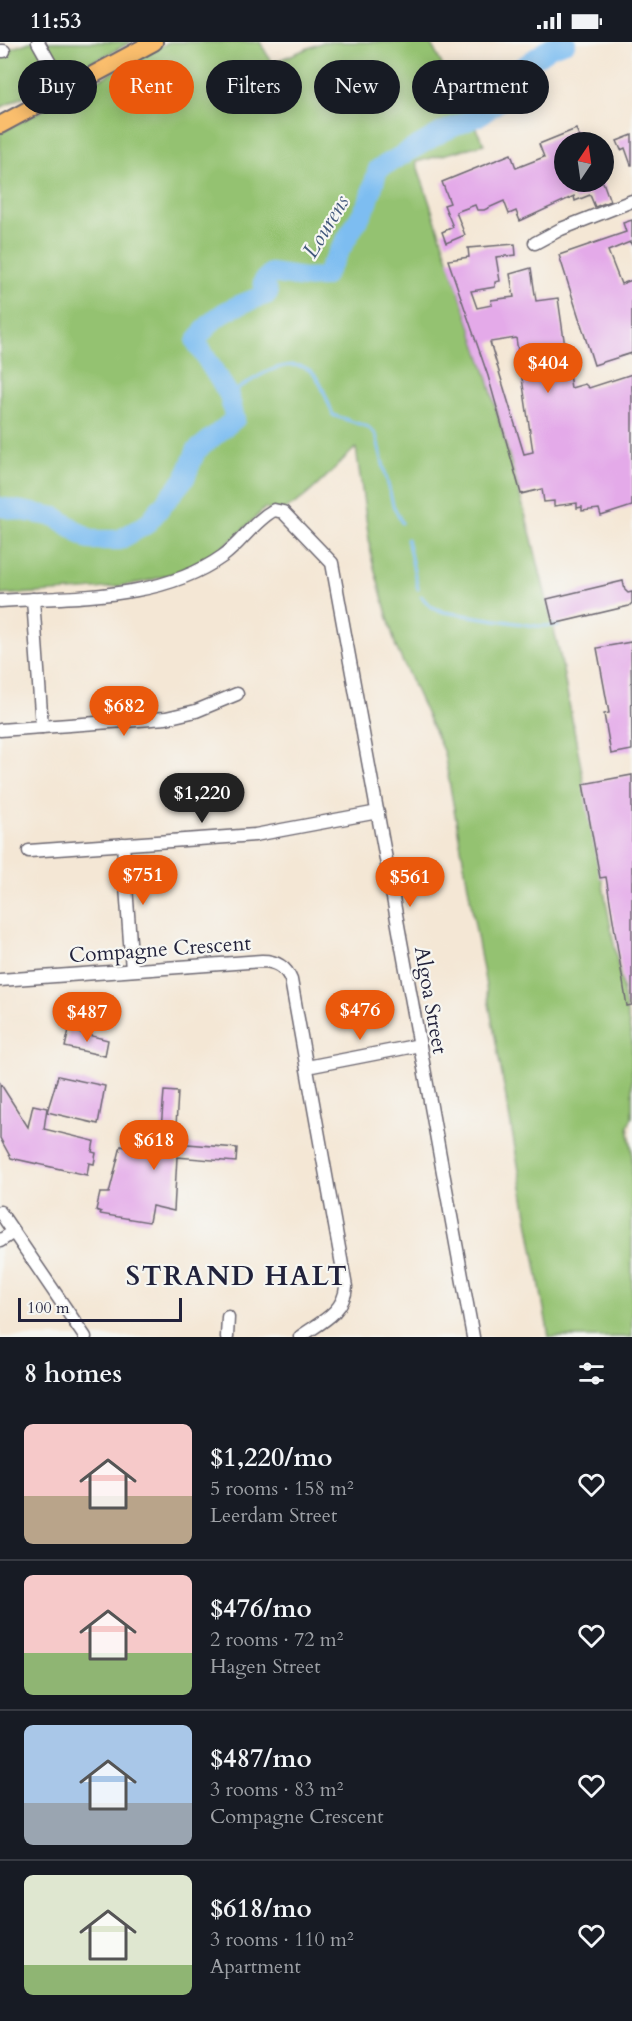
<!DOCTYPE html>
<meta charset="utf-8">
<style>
:root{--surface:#171b24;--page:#20242c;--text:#f1f3f6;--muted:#9ea1a6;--line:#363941;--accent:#ea580c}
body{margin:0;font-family:Cardo,serif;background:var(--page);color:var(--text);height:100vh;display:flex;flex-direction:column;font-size:22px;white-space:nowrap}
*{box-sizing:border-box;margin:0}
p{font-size:20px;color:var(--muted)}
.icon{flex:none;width:33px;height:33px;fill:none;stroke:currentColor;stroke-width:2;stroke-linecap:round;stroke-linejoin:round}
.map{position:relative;height:1295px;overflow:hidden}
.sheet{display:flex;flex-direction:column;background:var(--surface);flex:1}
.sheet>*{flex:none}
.guide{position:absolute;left:18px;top:18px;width:597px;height:54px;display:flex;gap:12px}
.needle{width:39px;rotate:13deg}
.controls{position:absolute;left:554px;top:90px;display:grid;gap:12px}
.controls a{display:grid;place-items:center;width:60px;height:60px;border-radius:50%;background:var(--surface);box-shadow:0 3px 15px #0003;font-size:30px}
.scale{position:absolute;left:18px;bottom:15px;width:164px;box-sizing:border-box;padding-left:6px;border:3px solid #22223b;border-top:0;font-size:16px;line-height:21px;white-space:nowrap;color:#22223b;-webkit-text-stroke:4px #f6f6f2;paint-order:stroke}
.price{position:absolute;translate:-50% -51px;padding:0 14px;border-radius:21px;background:var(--accent);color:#fff;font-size:20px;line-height:39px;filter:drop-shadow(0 2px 3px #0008)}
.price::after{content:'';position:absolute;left:50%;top:36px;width:18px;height:14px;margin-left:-9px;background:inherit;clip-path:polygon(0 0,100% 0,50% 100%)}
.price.on{background:#222;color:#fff}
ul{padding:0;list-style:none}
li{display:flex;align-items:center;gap:18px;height:150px;padding:0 24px}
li+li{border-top:2px solid var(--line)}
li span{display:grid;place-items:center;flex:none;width:168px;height:120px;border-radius:9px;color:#555}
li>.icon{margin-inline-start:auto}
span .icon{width:72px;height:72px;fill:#fffc;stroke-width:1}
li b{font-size:26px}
h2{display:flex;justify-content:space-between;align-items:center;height:72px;padding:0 24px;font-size:26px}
.pill{padding:0 21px;border-radius:27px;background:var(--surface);box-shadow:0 3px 15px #0003;font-size:21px;line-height:54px}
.pill.on{background:var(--accent);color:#fff}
.status{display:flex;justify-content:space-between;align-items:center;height:42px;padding:0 30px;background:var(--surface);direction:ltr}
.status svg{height:16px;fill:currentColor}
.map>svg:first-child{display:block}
.green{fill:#94c271;stroke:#5b7256;stroke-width:1.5}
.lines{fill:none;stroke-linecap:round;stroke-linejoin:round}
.stream{stroke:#7dbdf1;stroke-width:3}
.river{stroke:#7dbdf1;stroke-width:20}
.building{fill:#e4aae9;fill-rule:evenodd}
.minor-casing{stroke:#6c6771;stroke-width:15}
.major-casing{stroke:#6c6771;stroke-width:20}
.minor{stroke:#fff;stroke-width:12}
.major{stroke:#fabe6d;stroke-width:16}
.labels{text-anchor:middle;stroke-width:4.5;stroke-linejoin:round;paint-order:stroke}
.street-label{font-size:21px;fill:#22223b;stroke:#f6f6f2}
.water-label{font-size:22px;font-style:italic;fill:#42587b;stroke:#f6f6f2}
.district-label{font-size:27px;font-weight:bold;letter-spacing:1.5px;fill:#22223b;stroke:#f6f6f2}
</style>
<div class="status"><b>11:53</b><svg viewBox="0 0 49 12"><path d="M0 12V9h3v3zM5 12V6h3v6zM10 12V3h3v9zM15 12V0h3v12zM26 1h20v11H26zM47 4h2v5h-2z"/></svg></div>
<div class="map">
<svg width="632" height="1295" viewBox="0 0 632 1295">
<rect width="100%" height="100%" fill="#f6f6f2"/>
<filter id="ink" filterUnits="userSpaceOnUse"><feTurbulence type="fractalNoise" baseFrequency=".0167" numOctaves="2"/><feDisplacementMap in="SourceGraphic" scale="12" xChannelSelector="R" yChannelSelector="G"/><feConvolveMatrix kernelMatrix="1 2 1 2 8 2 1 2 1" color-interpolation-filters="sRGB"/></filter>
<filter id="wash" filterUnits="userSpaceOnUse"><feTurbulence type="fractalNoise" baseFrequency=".008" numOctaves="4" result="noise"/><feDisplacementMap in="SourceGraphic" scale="24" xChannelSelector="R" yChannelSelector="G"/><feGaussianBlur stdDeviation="1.35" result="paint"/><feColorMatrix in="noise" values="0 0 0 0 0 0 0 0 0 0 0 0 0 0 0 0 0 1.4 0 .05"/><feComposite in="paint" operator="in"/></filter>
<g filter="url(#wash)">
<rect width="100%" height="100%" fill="#f4e7d5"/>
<g class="green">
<path d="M30 0H132L0 66V10Z"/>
<path d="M169 0H260L272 21 323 0H430L484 102 416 120 487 334 532 497 560 613 632 998V1075L628 1084 632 1109V1295H549L444 711 396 605 372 518 356 406C337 420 289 484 265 466 249 482 233 499 214 511 152 552 71 548 0 553V91Z"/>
</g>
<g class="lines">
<g class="stream">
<path d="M229 353C250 339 292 307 315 333 323 344 328 360 333 373L368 385 376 393 393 463 402 481"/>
<path d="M407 497 418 547"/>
<path d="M421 554 430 564 444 570 536 584H559"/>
</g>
<path class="river" d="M0 465 56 475 90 498H119L147 482 185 436 196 409 235 377 229 353 196 300C215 269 235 264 268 252L263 240 271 231 304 236 324 235 368 161 378 127 442 90 481 73 506 55 517 29 551 5 566 0"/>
</g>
<g id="blocks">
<g class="building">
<path d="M576 87 582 100H564V140H603L610 159 595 165 590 153 575 159 574 154 520 179 516 169 509 172 504 159 484 168H477L475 163 456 170 465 193 446 201 442 190 453 185 444 163 450 161 442 140 511 112 516 126 544 115 539 102Z"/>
<path d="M632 93V123H631L625 106 621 108 617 99Z"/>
<path d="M632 178V204L630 200 608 209 621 242 632 238V311L594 323 559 213 626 190 623 181Z"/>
<path d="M515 202 516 213 496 215 500 239 495 240V245L471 249 477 266 492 263 491 258 514 255 510 232 531 226 536 259 558 256 571 346 585 342 589 346 632 332V464L601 474 599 467 582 469V465L577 466V461L554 464V459L544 460 542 447 521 452 488 334 448 218 469 215 468 206ZM516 296 533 410 524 412 490 300Z"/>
<path d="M623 539 625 548 628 551 632 550V561L629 564 553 582 547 557Z"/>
<path d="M631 600 632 708 611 712 604 672 609 671 597 606Z"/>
<path d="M632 733V963L627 964 606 835 600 836 583 742Z"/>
<path d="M69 988 108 998 105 1014 65 1005Z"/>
<path d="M58 1034 105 1044 98 1082 47 1070Z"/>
<path d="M0 1041 28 1085 33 1063 47 1066 44 1087 94 1099 92 1110 96 1111 94 1122 89 1121 87 1133 11 1116 0 1096Z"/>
<path d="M164 1049 178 1050 175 1101 237 1106 236 1120 177 1115 174 1169 152 1164 149 1180 100 1172 101 1170 96 1168 100 1151H109L121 1104 159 1113Z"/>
</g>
</g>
</g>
<g filter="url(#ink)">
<use href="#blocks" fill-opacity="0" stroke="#6c6771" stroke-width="1.5"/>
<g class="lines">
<defs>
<g id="minor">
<path d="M38 0 65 48"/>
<path d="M0 9H4"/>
<path d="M535 201 561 187 632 159"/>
<path d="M33 557 42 685"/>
<path d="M0 559C73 554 160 559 223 514 241 501 254 479 274 468L283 470 332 521 473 1295"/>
<path d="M0 688 166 676 196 669 237 652"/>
<path d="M123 802 132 928"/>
<path d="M29 809 255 793 378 770"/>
<path d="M0 938 262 919C276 919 286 925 291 938L346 1245C344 1271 319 1281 300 1295"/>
<path d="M307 1025 420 1003"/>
<path d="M0 1170 85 1295"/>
<path d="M0 1199 13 1190"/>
<path d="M227 1295 228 1275"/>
</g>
<path id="major" d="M0 83 154 0"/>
</defs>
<use href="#minor" class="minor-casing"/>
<use href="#major" class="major-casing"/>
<use href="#minor" class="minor"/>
<use href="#major" class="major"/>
</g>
</g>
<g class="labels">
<g class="street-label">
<text transform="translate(160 907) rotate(-4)" y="7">Compagne Crescent</text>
<text transform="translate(431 958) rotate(80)" y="7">Algoa Street</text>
</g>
<g class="water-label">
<text transform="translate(325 184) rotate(-59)" y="8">Lourens</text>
</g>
<g class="district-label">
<text x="237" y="1243">STRAND HALT</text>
</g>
</g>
</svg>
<div class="controls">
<a><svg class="needle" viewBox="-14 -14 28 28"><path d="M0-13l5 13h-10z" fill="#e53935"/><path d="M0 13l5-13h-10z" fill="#9ea1a6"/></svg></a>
</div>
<div class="scale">100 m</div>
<b class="price" style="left:548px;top:352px">$404</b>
<b class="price" style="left:124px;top:695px">$682</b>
<b class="price on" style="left:202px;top:782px">$1,220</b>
<b class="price" style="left:143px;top:864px">$751</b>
<b class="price" style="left:410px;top:866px">$561</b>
<b class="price" style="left:360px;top:999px">$476</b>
<b class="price" style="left:87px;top:1001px">$487</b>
<b class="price" style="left:154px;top:1129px">$618</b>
<div class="guide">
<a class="pill">Buy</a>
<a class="pill on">Rent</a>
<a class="pill">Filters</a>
<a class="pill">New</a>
<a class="pill">Apartment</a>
</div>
</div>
<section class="sheet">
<h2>8 homes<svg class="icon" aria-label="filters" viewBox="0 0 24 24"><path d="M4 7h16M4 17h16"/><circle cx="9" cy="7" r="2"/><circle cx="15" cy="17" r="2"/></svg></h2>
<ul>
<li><span style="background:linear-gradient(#f6c9c9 60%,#b9a48a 0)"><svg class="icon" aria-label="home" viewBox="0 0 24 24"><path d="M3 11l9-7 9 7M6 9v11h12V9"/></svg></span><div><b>$1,220/mo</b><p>5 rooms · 158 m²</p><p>Leerdam Street</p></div><svg class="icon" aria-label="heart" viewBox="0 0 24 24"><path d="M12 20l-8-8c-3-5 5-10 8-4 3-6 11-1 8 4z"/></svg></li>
<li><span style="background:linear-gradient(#f6c9c9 65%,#8fb573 0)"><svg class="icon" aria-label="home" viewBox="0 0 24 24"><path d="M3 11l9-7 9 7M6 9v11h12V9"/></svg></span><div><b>$476/mo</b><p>2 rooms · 72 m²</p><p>Hagen Street</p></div><svg class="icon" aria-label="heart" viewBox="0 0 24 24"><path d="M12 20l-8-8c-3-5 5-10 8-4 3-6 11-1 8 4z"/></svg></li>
<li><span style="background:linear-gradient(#a9c7e8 65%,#9aa5b1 0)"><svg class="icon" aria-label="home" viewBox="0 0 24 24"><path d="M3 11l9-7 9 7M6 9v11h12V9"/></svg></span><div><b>$487/mo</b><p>3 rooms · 83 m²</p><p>Compagne Crescent</p></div><svg class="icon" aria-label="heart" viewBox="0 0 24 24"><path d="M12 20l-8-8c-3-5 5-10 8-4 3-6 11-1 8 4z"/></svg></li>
<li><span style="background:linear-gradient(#dfe7d0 75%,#8fb573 0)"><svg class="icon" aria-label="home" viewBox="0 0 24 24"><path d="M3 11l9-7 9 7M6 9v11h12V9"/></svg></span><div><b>$618/mo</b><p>3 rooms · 110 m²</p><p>Apartment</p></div><svg class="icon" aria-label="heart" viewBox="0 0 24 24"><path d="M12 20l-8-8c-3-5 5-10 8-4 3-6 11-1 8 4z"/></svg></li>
</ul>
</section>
